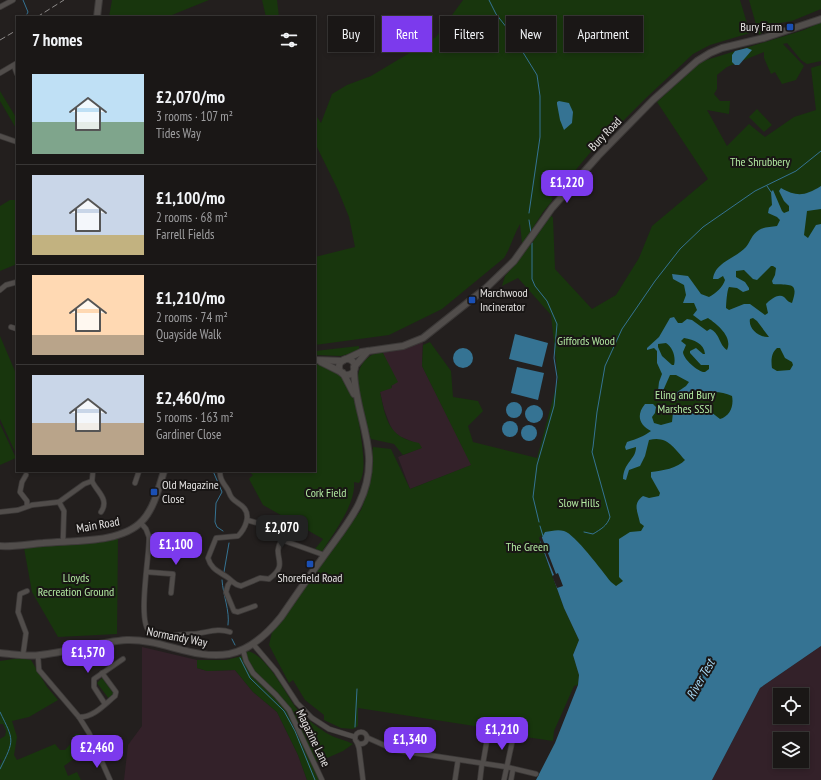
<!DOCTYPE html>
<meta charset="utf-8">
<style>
:root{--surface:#1a1716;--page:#23201f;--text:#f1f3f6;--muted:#9f9fa1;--line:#383635;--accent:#7c3aed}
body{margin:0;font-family:"PT Sans Narrow",sans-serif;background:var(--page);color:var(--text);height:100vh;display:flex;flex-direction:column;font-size:15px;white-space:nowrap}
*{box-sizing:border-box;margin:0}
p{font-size:13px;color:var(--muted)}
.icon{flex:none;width:22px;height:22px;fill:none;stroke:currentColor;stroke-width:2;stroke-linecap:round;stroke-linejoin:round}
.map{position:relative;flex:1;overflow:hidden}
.side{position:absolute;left:16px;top:16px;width:300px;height:456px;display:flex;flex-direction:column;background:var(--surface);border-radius:0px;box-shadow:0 2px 6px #0003,0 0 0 1px var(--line)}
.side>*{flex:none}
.guide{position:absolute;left:328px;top:16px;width:380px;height:36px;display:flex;gap:8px}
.tools{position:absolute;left:773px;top:688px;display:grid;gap:8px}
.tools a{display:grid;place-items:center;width:36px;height:36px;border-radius:0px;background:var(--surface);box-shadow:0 2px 6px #0003,0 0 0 1px var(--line);font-size:20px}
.price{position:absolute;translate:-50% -34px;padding:0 9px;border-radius:8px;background:var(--accent);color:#fff;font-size:13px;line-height:26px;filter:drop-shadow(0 1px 2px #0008)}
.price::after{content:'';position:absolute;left:50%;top:24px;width:12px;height:9px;margin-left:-6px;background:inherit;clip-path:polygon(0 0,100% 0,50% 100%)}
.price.selected{background:#222;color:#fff}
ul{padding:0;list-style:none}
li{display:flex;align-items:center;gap:12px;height:100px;padding:0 16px}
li+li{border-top:1px solid var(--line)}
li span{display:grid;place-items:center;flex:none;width:112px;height:80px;border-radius:0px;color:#555}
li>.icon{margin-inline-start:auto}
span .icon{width:48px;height:48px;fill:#fffc;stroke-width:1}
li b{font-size:17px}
h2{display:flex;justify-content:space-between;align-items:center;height:48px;padding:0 16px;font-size:17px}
.tag{padding:0 14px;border-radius:0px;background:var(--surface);box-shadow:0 2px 6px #0003,0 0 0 1px var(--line);font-size:14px;line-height:36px}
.tag.selected{background:var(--accent);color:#fff}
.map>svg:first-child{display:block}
.industrial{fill:#332129;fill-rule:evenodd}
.green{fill:#18360d}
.water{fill:#357393;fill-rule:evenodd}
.pier{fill:#231f1e}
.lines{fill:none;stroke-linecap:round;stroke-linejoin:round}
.stream{stroke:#357393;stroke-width:1}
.street-casing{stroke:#3c3938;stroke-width:6}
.secondary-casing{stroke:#3c3938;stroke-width:8}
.street{stroke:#514d4b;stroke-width:4.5}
.secondary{stroke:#514d4b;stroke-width:6}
.rail{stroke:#8d8a89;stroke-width:1;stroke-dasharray:6 3;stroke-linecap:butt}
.transit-dot{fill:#1a4fb4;stroke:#191615;stroke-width:1.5}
.labels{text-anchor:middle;stroke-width:4;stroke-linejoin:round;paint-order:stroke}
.poi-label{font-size:12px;fill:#e4e2e1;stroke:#191615;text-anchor:start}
.street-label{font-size:12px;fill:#e4e2e1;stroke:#191615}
.park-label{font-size:12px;fill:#b2e9a1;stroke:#191615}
.water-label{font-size:13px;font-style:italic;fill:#a4d7f4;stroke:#191615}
</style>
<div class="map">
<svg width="821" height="780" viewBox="0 0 821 780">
<rect width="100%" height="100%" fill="#231f1e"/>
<g class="industrial">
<path d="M423 338 422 366 472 465 410 489 398 457 421 448 411 441 401 437 394 432 390 425 384 409 380 392 392 387 382 351Z"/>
<path d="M821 646V780H712L760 688ZM780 695H802V717H780ZM780 739H802V761H780Z"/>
<path d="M142 647 197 660V668L207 671 235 670 253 692 277 712 298 755 307 780H124L128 745 142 726Z"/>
</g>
<g class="green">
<path d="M112 0H209L167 17H109Z"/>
<path d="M262 0H277L279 17H266Z"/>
<path d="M463 0H740L750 33 710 45 693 54 646 98 608 136 599 142 574 172 552 193V201L543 212 524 242 522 243 520 224C513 236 511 247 504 258L442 309 389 335 315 345V257L355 247 349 217 338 190 315 143V114L321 123 332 94 347 85 371 76 436 37Z"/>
<path d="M749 0H821V9L792 21 774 24 759 35Z"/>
<path d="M821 22V61L807 64 801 60 787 43 783 44 804 66 796 80 782 84 775 72 771 74 764 58V52L727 67 717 75V89L714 94 720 101H730L729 114 707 110 727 146 749 124 765 137 794 117 816 110 811 68 821 65V461L637 604 544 553 564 608 579 640 573 655 579 675 578 685 574 686 554 731 553 741 519 736V733L358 708V726L353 729 341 728 324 720V715L305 700 293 680 289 683 269 645 272 632 361 510 368 490 373 447 391 449 410 489 471 465 422 366 423 345 430 342 451 371 453 397 478 401 483 411 468 426 473 442 537 458 558 380 551 315 518 278 502 286 505 276 532 243 551 215 553 218 555 269 592 309 616 295 639 258 652 226 708 179 657 102 700 62 804 30Z"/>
<path d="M0 91 17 119V130L0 101Z"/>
<path d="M757 109 772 125 764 132 749 117Z"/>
<path d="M10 200H15L17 201V264L0 271V206Z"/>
<path d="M0 336 17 376V456L0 419Z"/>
<path d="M359 346V351L341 356 315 355V351Z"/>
<path d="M382 351 398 382 391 386 392 388 380 392C386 420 388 437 419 443L422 448 403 455 394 444 371 439C363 410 340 362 382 351Z"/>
<path d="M315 363C322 366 331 368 337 373 358 393 358 418 362 444 363 456 366 472 359 483L354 482C356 505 333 533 322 552L315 549 323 539 263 505 249 479 253 475 248 471H315Z"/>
<path d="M0 424 16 458 0 465Z"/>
<path d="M118 538 117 634 58 637 32 592 24 548Z"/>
<path d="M246 651C263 651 285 691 294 705 301 715 319 729 330 735 337 739 346 740 353 744L343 751 318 762 314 759 290 710 256 673 247 660Z"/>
<path d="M242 656 253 677 281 704 289 714 319 780H307L298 755 277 712 253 692 235 670 207 671 197 668V660H226Z"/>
<path d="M20 658 31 660 47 687 58 700 29 717 12 721 17 737 14 755 17 760 55 744 60 750H65L72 742 75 734H79L87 739 90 747 64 766 68 776 77 772 81 780H0V764L2 761 0 759V739L5 736 6 731 3 724H0V661Z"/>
<path d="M102 678 114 694 109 699 97 683Z"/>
</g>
<g class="water">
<path d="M747 48 752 50 739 65H735L732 62V55L735 51Z"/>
<path d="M559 101 569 103 573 112 572 123 564 130 560 120 557 104V102Z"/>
<path d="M821 186V209L807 211 804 235 808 238 816 225 821 224V646L760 688 712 780H536L555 743 578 685 579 675 573 655 579 640 564 608 540 541 545 532C551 531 558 529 564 531 575 534 602 571 611 582L616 586 623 581 619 577V539L630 532 641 531 644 526 640 523C638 512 632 504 643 496L649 498 659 496 660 493 651 477V472C662 471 678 468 685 460 674 448 667 435 649 440L645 456 640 466 629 470 626 480 623 479C624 461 636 460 636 447L626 450 625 447 627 442C637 439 644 436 651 431 639 425 636 415 645 404H653L656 407 655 413 652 417 654 423 661 425 672 422 673 412 675 410 687 412 702 409 711 412 720 419C730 416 734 406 732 396 712 386 690 397 670 402V397L686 386 689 382 676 375H670L662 393 658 391 659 382 662 374 657 363V351L654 348 647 350V348L659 337 670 318 674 317 678 323H682L687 319 692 320 707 331 710 329C720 333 719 345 727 350 733 337 718 325 708 318L701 321 693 315 697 310 694 303H683L686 295 684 285 673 279 672 274 688 276 701 294 709 297C716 293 723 287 725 280L723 276 718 279H713C715 262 735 259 746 247 751 241 751 235 759 230 764 227 771 227 777 226L780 220 777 217 768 213 769 208 772 205 771 192 773 190 782 211 784 213 789 211V206L784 201 779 191 781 188C797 197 805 196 821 186ZM771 266H773L776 268 775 275 772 281 773 284C788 286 800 280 792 303 788 302 787 300 784 297 778 293 770 300 766 304L768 313 765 315 750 304H744L729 310 726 308C726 304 727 290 729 287L737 288 743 292 749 290V288L745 282 736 277V271L744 270 753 279 757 280ZM753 318 757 321 769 337C760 338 748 329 750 319ZM684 338C694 340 704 343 705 354H703L696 348 690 351V353L701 365H709V369L705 372C699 373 683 359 683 352L686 345 681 341ZM666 343C673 347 676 358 674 365H672L662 356 658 347V344ZM777 348H780L785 358 792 362 793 365 790 370 777 371 772 368C771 361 771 353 777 348Z"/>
<path d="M515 334 548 343 542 367 509 359Z"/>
<circle cx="463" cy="358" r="10"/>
<path d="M517 367 544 373 538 400 511 393Z"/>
<circle cx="514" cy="410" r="8"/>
<circle cx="534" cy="414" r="9"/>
<circle cx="510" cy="429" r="8"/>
<circle cx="529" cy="433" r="8"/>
</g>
<path class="pier" d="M541 535 556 574 558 573 563 586 557 588 552 576 554 575 539 538Z"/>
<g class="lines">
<g class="stream">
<path d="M23 0 28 12 27 14"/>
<path d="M489 0 496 14 507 28"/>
<path d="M511 33 537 75 540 96V137L529 213"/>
<path d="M767 186 771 192"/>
<path d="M529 220 531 233"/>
<path d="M532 243V279L535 286 547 301 557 324 554 358 557 377 554 406 537 465 533 497 539 522"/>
<path d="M213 471 222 492 216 503 215 522 217 527 223 531"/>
<path d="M540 526 543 536"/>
<path d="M584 532 593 534C601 529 607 526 610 517L592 452 593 447 597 412 605 366 622 329 655 281 680 249 703 227 755 191 796 171 821 151"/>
<path d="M224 572 229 543"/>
<path d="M222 580C223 595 230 611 228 625"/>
<path d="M232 639 235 645"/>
<path d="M240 658 250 678 284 711 295 731 315 780"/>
<path d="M0 712C14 741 15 739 0 769"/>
<path d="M355 727 357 689"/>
</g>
<defs>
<g id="street">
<path d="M0 7 13 0"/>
<path d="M14 66 17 74"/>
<path d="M0 73 17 63"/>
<path d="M0 136 17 142"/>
<path d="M0 290 6 285 17 282"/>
<path d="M11 327 17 329"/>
<path d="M220 473C220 481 224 483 228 490 229 492 230 496 232 498 235 502 241 504 244 508 251 516 245 529 238 536L216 538 208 558C211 569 218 571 227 577 233 581 234 585 241 586L260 578 269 579C291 563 270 557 282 540"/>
<path d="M26 475 22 482 20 492 27 501V506"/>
<path d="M92 481C96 491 110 499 101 512"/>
<path d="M135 483 139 471"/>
<path d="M0 512 18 510 32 505 59 502"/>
<path d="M247 520 261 524 282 540 324 555"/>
<path d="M141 523 146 529 149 537C150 554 136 625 151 633 161 638 179 634 191 634 204 634 217 627 230 632"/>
<path d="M63 541 64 511 59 502 84 484 92 481 93 471"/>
<path d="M147 572 173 574 171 593"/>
<path d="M231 581 228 585 226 592 234 611 238 612 255 606"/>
<path d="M253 644 276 671 297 703 312 718 329 729 355 737"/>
<path d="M243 650 246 661 253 673 276 695 289 710 322 780"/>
<path d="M23 655 26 633 18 612 20 594 27 591"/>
<path d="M38 656 39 670 79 717 89 733 110 780"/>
<path d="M105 704 94 687V679L123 659"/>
<path d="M79 717C93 718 105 704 115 696L116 692 102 673"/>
<circle cx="361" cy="738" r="6"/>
<path d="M368 738 395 750 507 767 536 774"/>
<path d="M357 742 359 748 363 780"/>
<path d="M483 763 488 734"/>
<path d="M455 780 458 760"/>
<path d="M480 780 482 763"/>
<path d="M504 780 513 738"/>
<path d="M511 780 513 769"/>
</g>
<g id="secondary">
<path d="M97 17 99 0"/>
<circle cx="347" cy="367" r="8"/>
<path d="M315 360 342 361"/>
<path d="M344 360 361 352 403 346 423 338 486 288 514 261 552 208 598 156 653 100 697 61 710 53 722 48 764 38 821 19"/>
<path d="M321 362 341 372"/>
<path d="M354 367 368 351"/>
<path d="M343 373 354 394"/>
<path d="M0 546C14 547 29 544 43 543 71 540 121 544 142 521 154 509 159 487 164 471"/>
<path d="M0 653C13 654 27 657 40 655 69 652 98 642 127 640 162 639 194 660 229 654 251 650 268 633 281 617 294 598 307 579 321 560 344 527 371 500 369 457 367 427 354 400 354 370"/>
</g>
</defs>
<use href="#street" class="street-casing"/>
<use href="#secondary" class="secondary-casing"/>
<use href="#street" class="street"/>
<use href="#secondary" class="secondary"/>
<g class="rail">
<path d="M37 17 64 0"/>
<path d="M0 40 17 30"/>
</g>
</g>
<g class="transit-dot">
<rect x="786" y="23" width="8" height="8" rx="2"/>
<rect x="468" y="296" width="8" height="8" rx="2"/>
<rect x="150" y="488" width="8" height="8" rx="2"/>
<rect x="306" y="560" width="8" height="8" rx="2"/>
</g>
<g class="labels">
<g class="poi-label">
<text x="782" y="31" text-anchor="end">Bury Farm</text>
<text x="480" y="297">Marchwood<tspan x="480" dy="14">Incinerator</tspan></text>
<text x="162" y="489">Old Magazine<tspan x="162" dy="14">Close</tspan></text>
<text x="310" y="582" text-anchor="middle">Shorefield Road</text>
</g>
<g class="street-label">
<text transform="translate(605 134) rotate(-46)" y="4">Bury Road</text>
<text transform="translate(98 525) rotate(-10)" y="4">Main Road</text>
<text transform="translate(177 637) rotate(11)" y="4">Normandy Way</text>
<text transform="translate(313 738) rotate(64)" y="4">Magazine Lane</text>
</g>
<g class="park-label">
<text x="760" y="166">The Shrubbery</text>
<text x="586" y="345">Giffords Wood</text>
<text x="685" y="399">Eling and Bury<tspan x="685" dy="14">Marshes SSSI</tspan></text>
<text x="326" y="497">Cork Field</text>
<text x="579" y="507">Slow Hills</text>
<text x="527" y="551">The Green</text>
<text x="76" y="582">Lloyds<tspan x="76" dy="14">Recreation Ground</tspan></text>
</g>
<g class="water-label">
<text transform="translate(700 679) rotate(-60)" y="5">River Test</text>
</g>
</g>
</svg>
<div class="tools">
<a><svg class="icon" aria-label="locate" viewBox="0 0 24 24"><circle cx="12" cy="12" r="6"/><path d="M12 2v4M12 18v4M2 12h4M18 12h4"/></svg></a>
<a><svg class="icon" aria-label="layers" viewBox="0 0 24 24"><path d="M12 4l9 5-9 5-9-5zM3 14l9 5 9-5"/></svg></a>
</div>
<b class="price" style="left:567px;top:204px">£1,220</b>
<b class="price selected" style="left:282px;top:549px">£2,070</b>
<b class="price" style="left:176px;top:566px">£1,100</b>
<b class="price" style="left:88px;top:674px">£1,570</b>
<b class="price" style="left:502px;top:751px">£1,210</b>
<b class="price" style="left:410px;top:761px">£1,340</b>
<b class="price" style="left:97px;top:769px">£2,460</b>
<div class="guide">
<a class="tag">Buy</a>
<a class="tag selected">Rent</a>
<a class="tag">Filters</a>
<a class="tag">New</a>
<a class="tag">Apartment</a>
</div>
<section class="side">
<h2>7 homes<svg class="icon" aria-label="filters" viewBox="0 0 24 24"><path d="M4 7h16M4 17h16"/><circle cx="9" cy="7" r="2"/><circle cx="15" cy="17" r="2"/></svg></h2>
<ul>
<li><span style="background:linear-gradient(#bfe0f5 60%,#7fa58c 0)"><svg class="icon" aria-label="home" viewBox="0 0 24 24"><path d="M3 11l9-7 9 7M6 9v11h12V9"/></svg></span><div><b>£2,070/mo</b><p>3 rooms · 107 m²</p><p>Tides Way</p></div></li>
<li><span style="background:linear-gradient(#c9d6e8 75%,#c2b280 0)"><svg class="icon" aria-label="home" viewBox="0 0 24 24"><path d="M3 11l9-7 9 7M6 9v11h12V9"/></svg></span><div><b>£1,100/mo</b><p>2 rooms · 68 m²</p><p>Farrell Fields</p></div></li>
<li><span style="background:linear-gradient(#ffd9b3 75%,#b9a48a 0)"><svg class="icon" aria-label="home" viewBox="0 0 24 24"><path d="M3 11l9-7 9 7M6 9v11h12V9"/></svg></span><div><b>£1,210/mo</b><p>2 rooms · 74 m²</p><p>Quayside Walk</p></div></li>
<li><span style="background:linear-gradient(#c9d6e8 60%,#b9a48a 0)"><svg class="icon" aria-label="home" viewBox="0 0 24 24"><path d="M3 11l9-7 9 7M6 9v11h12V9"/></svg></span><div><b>£2,460/mo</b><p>5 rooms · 163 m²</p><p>Gardiner Close</p></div></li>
</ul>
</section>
</div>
